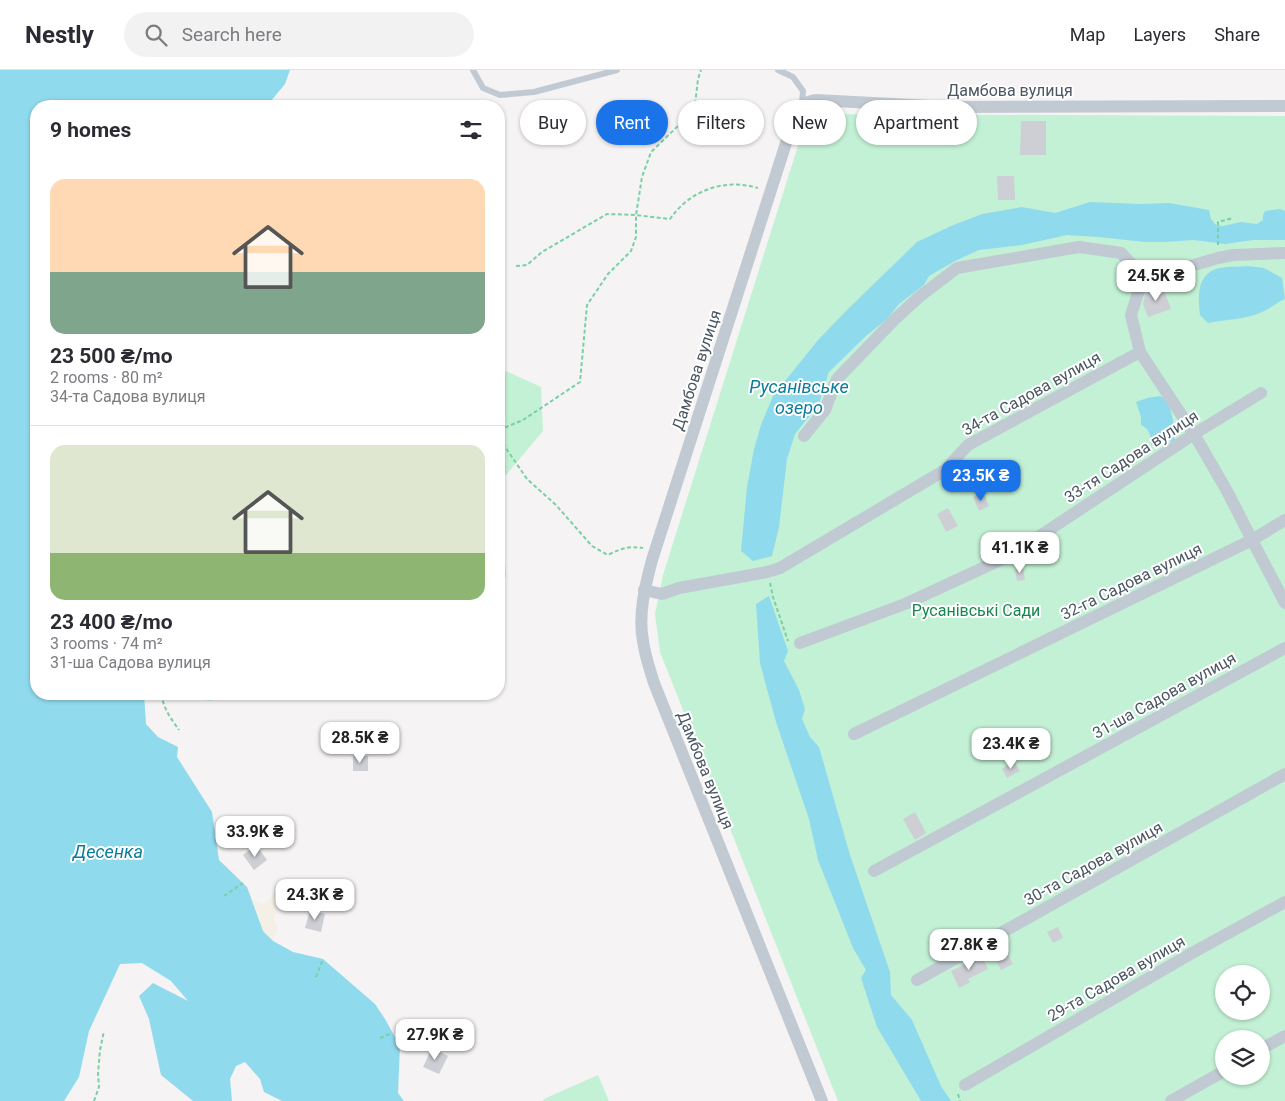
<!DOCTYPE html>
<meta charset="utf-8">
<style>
:root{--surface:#fff;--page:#f2f2f3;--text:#2b2b33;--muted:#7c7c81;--line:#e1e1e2;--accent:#1a73e8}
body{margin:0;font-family:Roboto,sans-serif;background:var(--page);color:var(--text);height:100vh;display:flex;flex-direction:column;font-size:19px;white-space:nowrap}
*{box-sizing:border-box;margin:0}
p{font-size:16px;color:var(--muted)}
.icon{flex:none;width:28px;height:28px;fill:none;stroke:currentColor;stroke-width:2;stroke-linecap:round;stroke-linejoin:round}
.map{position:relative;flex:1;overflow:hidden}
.sheet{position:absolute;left:30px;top:30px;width:475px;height:600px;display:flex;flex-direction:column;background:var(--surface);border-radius:20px;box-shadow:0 1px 4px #0004}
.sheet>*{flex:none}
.banner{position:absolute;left:520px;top:30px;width:475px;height:45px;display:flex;gap:10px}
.tools{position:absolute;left:1215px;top:895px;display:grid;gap:10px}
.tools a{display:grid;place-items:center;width:55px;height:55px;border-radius:50%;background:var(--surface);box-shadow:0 1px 4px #0004;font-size:25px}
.price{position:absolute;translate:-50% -42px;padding:0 11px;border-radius:10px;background:#fff;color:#222;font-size:16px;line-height:32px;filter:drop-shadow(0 1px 2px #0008)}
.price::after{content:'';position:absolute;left:50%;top:30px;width:15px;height:11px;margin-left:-8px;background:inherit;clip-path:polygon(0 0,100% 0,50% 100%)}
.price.current{background:var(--accent);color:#fff}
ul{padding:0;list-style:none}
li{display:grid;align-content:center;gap:10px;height:265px;padding:0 20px}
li+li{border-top:1px solid var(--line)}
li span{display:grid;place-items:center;height:155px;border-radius:15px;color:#555}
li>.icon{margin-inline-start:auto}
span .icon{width:90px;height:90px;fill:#fffc;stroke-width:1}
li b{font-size:21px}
h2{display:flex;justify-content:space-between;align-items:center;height:60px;padding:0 20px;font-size:21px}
.pill{padding:0 18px;border-radius:22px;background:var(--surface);box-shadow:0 1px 4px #0004;font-size:18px;line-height:45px}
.pill.current{background:var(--accent);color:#fff}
header{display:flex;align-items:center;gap:30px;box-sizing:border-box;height:70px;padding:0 25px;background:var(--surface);border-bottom:1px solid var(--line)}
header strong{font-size:24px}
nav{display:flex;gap:28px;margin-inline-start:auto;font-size:18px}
.search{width:350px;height:45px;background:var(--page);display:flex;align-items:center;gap:12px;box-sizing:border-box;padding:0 18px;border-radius:28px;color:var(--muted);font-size:19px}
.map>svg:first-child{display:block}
.green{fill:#c3f1d5;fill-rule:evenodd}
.sand{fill:#f5f0e5}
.water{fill:#90daee}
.building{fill:#cdcfd5}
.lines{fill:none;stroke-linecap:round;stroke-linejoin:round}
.path{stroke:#7ad0a6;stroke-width:2;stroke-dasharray:4 2.5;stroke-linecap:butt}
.lane{stroke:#c1cad2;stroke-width:6}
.street{stroke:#c1cad2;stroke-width:12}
.labels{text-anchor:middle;stroke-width:4;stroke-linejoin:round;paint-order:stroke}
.street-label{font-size:16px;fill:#4a5661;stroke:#fff}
.park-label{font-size:16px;fill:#17864f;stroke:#fff}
.water-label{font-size:18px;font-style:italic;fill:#0c7c9b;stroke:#fff}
</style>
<header>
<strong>Nestly</strong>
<div class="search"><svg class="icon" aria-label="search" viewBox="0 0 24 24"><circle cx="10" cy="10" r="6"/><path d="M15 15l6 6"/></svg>Search here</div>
<nav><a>Map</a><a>Layers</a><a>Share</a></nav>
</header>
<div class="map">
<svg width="1285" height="1031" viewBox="0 0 1285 1031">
<rect width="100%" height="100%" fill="#f5f3f3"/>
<g class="green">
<path d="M808 44 1285 46V1031H838L660 582 655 544 663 505ZM1224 904H1261V941H1224ZM1224 969H1261V1006H1224Z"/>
<path d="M499 298 541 317 543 361 500 412 506 507 499 514Z"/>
<path d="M173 624H232L210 631Z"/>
<path d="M598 1005 609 1031H542L546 1028Z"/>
</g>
<path class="sand" d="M277 822 281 829 274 849 278 858 273 871 263 861 252 829 263 835Z"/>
<g class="water">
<path d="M0 0H290L285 14 271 31V36H36V624H144L146 654 158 667 178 677 177 687 212 742 219 790 247 817 263 861 273 871 293 882 323 889 375 934 385 949 400 976 398 1023 404 1031H282L264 1022 260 1009 245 992 236 996 230 1009 232 1031H193L161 1005 149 949 139 926 153 913 188 931 171 911 142 893 120 894 89 961 79 1007 64 1031H0Z"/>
<path d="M1090 132 1141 134 1169 133 1209 140 1211 149 1216 155 1223 156 1241 152 1257 154 1263 150V145L1265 141 1280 139 1285 141V170H1253L1225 174 1193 170 1165 172H1145L1098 167 1067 165 1022 175 979 180 955 191 929 206 924 215 899 234 886 250 867 265 829 302 823 320 818 338 807 349 795 364 787 389 779 457 772 486 753 491 741 481 747 417 754 379 761 355 773 326 818 270 847 240 917 172 951 156 982 144 1022 137 1055 143Z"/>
<path d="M1248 196 1264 198 1282 208 1285 229C1277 232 1271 238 1264 241 1247 250 1226 249 1208 253L1200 245C1198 227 1196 203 1220 198 1229 196 1239 197 1248 196Z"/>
<path d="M1160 326 1168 330 1173 350 1175 372 1169 371 1158 376 1151 375C1151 366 1150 359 1141 355V347L1136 332 1147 328Z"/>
<path d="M769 526 788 581 784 591 799 620 805 639 802 649 810 667 819 677 850 785 890 902 891 925 912 950 941 1016 951 1031H921L877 957 861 908 866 900 853 878 818 790 809 749 776 652 760 593 756 534Z"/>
</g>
<g class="building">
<path d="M1021 51H1046V85H1020Z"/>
<path d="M997 106H1014L1015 130H998Z"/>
<path d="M1162 215 1171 239 1148 247 1143 234 1145 226 1149 220Z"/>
<path d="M983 422 989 436 979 441 973 427Z"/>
<path d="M948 438 958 456 946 462 937 444Z"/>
<path d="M1023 497 1025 510 1017 511 1015 499Z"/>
<rect x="353" y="686" width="15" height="15"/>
<path d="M1014 691 1020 701 1007 708 1002 699Z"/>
<path d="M915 742 926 763 915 770 903 749Z"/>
<path d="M256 775 267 790 254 800 243 785Z"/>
<path d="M310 840 325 844 321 862 305 858Z"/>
<path d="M1058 857 1063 868 1053 873 1047 862Z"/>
<path d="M1008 884 1013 894 1001 900 996 890Z"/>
<path d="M982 886 988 899 968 909 970 912 959 918 951 901Z"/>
<path d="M432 978 448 986 439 1004 423 997Z"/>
</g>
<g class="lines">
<g class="path">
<path d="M1218 175V152L1233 148"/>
<path d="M516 196 527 195 542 182 607 144 636 145 670 149C690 120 725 108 758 118"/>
<path d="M499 360 523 350 580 312 587 235 608 204 631 181 636 167V145L642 107 651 82 679 55 695 35 698 9 701 0"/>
<path d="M499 368 527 409 556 435 592 476 608 485C622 478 628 476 643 478"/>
<path d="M770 513 773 527 788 571"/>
<path d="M162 624C162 637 172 650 179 660"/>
<path d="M224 826 243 813"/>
<path d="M316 907 323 889"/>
<path d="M380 968 392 963"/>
<path d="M958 1024 960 1031"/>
<path d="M94 1031 99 1017 98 1004 100 980 104 961"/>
</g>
<g class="lane">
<path d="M473 0 483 18 500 25 534 22 617 0"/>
<path d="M778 0 793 7 803 21 802 34"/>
</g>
<g class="street">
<path d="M1285 183 1233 185 1218 188 1146 209 1138 223 1131 245 1140 282 1194 364 1227 421 1252 470 1285 533"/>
<path d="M804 366 825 340 837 309 895 249 919 227 957 198 1079 177 1121 183 1146 209"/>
<path d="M644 520 662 524 679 518 767 502 780 498 945 400 968 375 1140 282"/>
<path d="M800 573 905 534 1011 485 1194 364 1261 323"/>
<path d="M854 664 1252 470 1285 450"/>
<path d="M874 801 1285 578"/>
<path d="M917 910 1285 704"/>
<path d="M1261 979 1285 966"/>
<path d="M965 1015 1192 883 1285 832"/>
<path d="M822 1031 654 613C650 600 645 586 643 571 638 545 645 516 652 490L796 42C802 34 806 32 816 30L950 37 1285 36"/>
<path d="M1171 1031 1224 1001"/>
</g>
</g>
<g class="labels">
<g class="street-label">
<text x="1010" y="26">Дамбова вулиця</text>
<text transform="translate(696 300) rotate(-72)" y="6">Дамбова вулиця</text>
<text transform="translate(1031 323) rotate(-29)" y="6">34-та Садова вулиця</text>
<text transform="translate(1131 386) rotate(-33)" y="6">33-тя Садова вулиця</text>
<text transform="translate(1131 511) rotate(-26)" y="6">32-га Садова вулиця</text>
<text transform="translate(1164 625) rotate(-29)" y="6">31-ша Садова вулиця</text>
<text transform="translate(706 700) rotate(68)" y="6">Дамбова вулиця</text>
<text transform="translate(1093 793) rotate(-29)" y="6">30-та Садова вулиця</text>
<text transform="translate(1116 908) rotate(-30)" y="6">29-та Садова вулиця</text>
</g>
<g class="park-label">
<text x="976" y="546">Русанівські Сади</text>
</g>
<g class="water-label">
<text x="799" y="323">Русанівське<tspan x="799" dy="21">озеро</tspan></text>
<text x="108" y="788">Десенка</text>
</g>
</g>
</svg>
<div class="tools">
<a><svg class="icon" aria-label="locate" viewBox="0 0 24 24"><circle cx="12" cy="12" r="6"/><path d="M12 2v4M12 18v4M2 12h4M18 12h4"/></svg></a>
<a><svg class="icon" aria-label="layers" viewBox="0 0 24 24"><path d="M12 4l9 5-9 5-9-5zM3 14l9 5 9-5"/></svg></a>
</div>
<b class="price" style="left:1156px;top:232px">24.5K ₴</b>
<b class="price current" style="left:981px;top:432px">23.5K ₴</b>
<b class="price" style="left:1020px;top:504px">41.1K ₴</b>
<b class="price" style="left:360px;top:694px">28.5K ₴</b>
<b class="price" style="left:1011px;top:700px">23.4K ₴</b>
<b class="price" style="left:255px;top:788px">33.9K ₴</b>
<b class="price" style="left:315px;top:851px">24.3K ₴</b>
<b class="price" style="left:969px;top:901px">27.8K ₴</b>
<b class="price" style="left:435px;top:991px">27.9K ₴</b>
<div class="banner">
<a class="pill">Buy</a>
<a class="pill current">Rent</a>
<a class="pill">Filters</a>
<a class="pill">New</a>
<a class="pill">Apartment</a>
</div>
<section class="sheet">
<h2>9 homes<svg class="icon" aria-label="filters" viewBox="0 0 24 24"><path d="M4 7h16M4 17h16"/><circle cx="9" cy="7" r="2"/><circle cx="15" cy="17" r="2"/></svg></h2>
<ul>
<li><span style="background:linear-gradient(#ffd9b3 60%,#7fa58c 0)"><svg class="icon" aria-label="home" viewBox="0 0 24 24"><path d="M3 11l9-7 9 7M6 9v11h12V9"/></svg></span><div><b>23 500 ₴/mo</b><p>2 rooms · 80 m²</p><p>34-та Садова вулиця</p></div></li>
<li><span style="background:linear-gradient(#dfe7d0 70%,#8fb573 0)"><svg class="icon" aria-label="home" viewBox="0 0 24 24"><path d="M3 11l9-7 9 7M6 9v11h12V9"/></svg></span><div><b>23 400 ₴/mo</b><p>3 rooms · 74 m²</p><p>31-ша Садова вулиця</p></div></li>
</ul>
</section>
</div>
